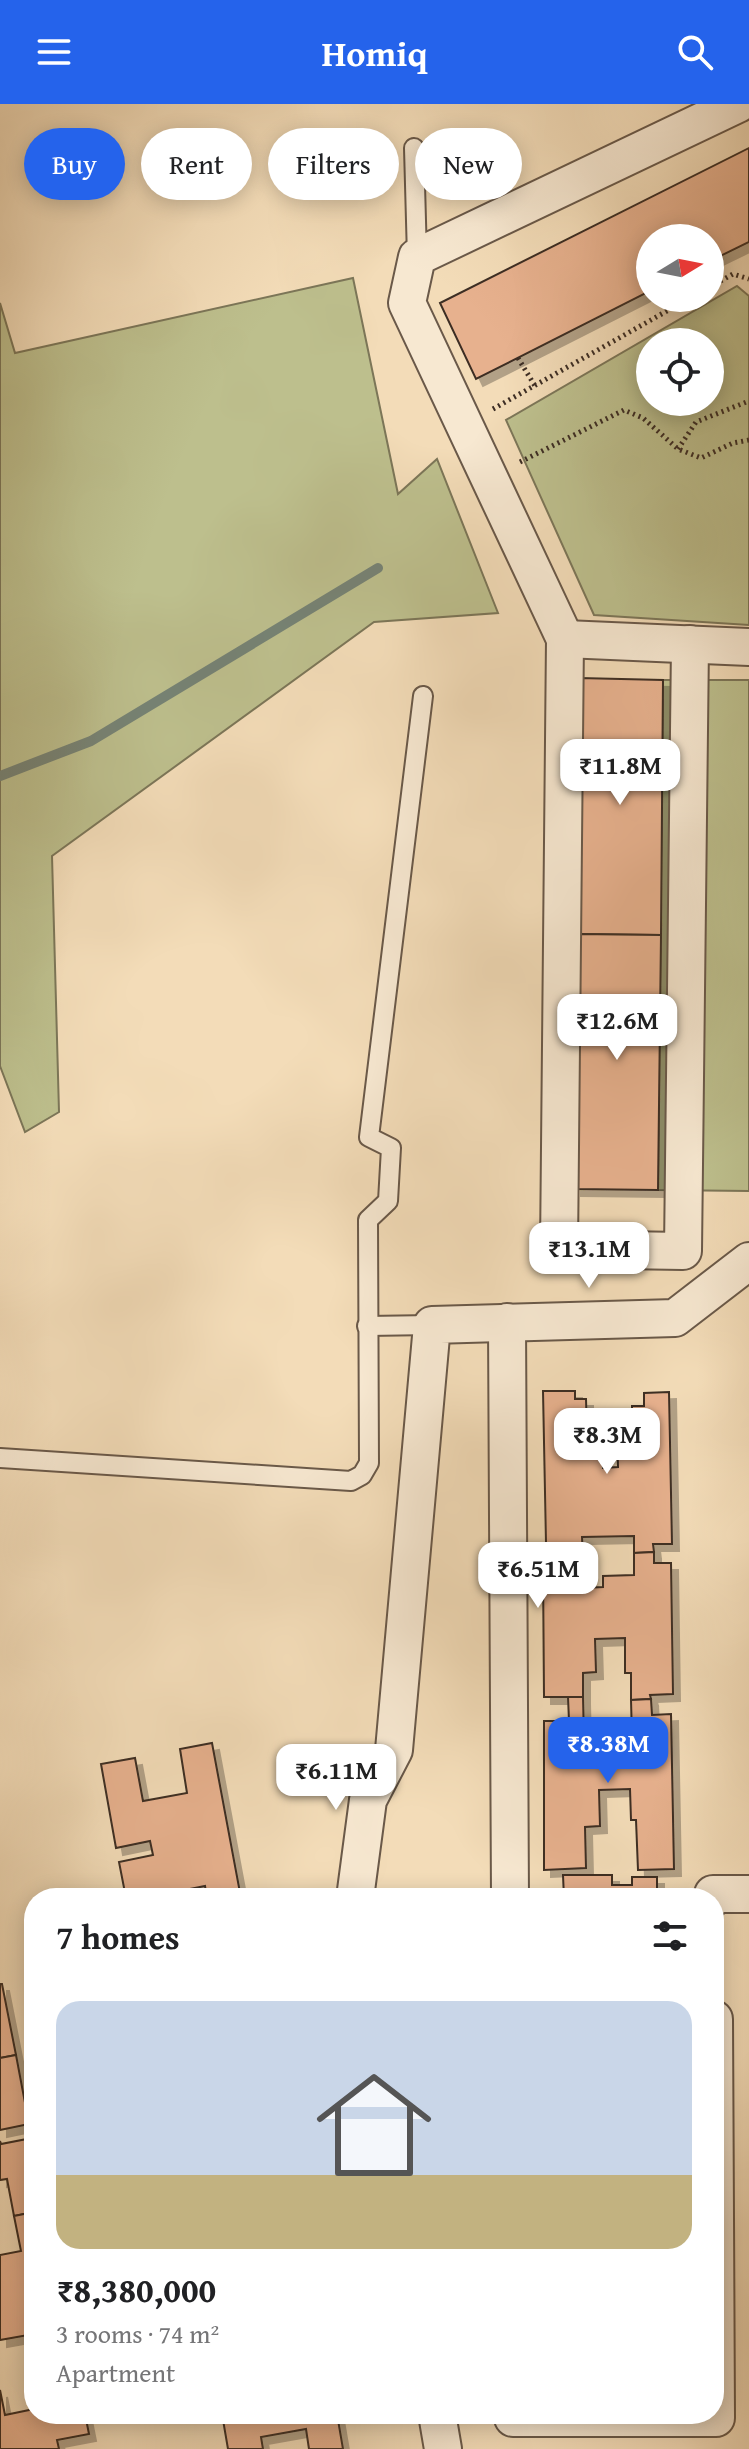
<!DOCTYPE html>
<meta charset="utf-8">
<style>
:root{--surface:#fff;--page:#f2f2f2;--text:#202124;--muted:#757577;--accent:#2563eb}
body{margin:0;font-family:"Gentium Book Plus",serif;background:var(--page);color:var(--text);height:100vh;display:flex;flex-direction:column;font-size:30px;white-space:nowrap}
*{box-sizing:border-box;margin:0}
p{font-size:26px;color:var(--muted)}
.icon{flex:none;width:44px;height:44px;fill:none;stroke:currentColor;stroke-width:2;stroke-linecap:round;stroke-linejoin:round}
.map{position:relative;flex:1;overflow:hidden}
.panel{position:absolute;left:24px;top:1784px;width:700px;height:536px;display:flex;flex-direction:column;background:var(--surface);border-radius:32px;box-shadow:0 4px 20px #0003}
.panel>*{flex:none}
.banner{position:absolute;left:24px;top:24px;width:702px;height:72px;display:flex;gap:16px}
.needle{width:52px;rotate:80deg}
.controls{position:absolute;left:636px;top:120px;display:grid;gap:16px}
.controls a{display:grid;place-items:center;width:88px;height:88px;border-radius:50%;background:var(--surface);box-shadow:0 4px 20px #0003;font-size:40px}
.price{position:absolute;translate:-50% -68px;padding:0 18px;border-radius:16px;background:#fff;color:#222;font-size:26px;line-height:52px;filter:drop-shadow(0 2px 4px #0008)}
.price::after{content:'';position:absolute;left:50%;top:48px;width:24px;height:18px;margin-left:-12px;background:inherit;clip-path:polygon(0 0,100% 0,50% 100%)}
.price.selected{background:var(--accent);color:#fff}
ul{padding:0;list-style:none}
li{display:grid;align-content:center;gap:16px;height:424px;padding:0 32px}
li span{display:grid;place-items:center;height:248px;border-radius:24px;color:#555}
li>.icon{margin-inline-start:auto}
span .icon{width:144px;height:144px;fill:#fffc;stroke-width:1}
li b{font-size:34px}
h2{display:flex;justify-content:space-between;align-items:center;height:96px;padding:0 32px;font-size:34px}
.pill{padding:0 28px;border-radius:36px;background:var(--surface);box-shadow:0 4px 20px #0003;font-size:28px;line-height:72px}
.pill.selected{background:var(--accent);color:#fff}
header{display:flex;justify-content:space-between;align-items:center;height:104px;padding:0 32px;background:var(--accent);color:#fff;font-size:36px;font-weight:700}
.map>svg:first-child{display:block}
.green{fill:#bdbf8d;stroke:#7c7658;stroke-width:2;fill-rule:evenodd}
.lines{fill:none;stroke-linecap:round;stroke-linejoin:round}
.stream{stroke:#768375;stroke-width:10}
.building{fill:#e7b18e;stroke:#3c2d24;stroke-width:2;filter:url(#shadow)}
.lane-casing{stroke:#6a5949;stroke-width:22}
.street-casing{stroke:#6a5949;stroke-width:40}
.path{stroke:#3c2d24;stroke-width:5;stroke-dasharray:2 4;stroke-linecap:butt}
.lane{stroke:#f7e8d1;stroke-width:18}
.street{stroke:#f7e8d1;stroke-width:36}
</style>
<header><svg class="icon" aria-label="menu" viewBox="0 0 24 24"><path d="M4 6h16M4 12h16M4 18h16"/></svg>Homiq<svg class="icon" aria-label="search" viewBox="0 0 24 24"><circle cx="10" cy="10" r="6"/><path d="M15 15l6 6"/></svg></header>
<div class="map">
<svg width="749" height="2345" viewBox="0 0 749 2345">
<defs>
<filter id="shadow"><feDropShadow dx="7" dy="7" stdDeviation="0" flood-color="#0004"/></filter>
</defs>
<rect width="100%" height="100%" fill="#f3dcb8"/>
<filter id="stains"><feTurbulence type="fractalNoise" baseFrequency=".0025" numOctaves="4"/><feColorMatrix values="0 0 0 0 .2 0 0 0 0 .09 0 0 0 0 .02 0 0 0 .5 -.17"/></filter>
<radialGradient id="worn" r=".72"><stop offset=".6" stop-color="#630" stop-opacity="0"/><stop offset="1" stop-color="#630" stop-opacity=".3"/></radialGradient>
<g class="green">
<path d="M353 174 398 390 437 355 498 509 374 518 52 752 59 1008 25 1028 0 962V199L15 249Z"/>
<path d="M737 182 749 192V521L594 511 506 316ZM650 238H710V298H650Z"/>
<path d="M663 576H749V1087L658 1086Z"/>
</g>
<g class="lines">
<path class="stream" d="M0 672 91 637 378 464"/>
</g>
<g class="building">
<path d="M749 44V138L710 157V134H650V187L476 275 440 199Z"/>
<path d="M579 574 663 576 661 831 576 830Z"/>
<path d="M576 830 661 831 658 1086 574 1085Z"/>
<path d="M543 1287H575V1295H586L587 1328 602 1327 603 1364 618 1363 617 1330H632V1302H644V1289L669 1288 672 1440H653L654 1448 634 1449V1432L582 1433 583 1454 562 1455V1439H546Z"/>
<path d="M654 1448V1459H671L673 1590 650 1591 651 1595 631 1596V1569H625V1534L595 1535 596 1568 583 1569V1593H544L543 1465 562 1464V1455L583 1454V1484L603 1483V1472L634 1471V1449Z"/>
<path d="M568 1593H583L584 1636H599V1626L619 1625 620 1634 632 1633 631 1596 651 1595 652 1611 671 1610 674 1765 638 1766 636 1716H631L630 1685 599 1686 600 1722 585 1723 586 1764 544 1766V1617H569Z"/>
<path d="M212 1639 241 1794H207L205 1782 160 1791 161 1794H126L119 1758 153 1751 150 1737 116 1744 101 1660 135 1654 143 1697 187 1689 180 1645Z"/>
<path d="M563 1771H612V1781H632V1773H657V1787H662V1794H564Z"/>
<path d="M0 1880H2L16 1951 0 1954Z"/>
<path d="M16 1951 29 2020 0 2026V1954Z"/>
<path d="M32 2034 34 2045V2108L14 2112 7 2075 0 2076V2037L1 2040Z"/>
<path d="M34 2108V2180L28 2181 30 2195H34V2230L0 2236V2151L21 2147 14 2112Z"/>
<path d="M0 2286 5 2311 34 2305V2310H85L89 2330 57 2336 59 2345H0Z"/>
<path d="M222 2310H337L343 2345H309L306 2325 261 2333 263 2345H228Z"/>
</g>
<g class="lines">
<defs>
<g id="lane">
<path d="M414 44 417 153"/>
<path d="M367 1222 432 1221"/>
<path d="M0 1354 351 1377 362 1371 369 1359 368 1116 388 1097 391 1044 369 1033 423 592"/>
</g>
<g id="street">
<path d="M565 535 749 543"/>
<path d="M690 540 683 1147 559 1145 565 535 407 199 417 153 738 0"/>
<path d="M507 1218 510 1794"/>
<path d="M355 1794 368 1696 394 1646 432 1221 675 1214 749 1157"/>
<path d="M713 1794V1790H749"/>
<path d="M437 2310 443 2345"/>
<path d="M513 2310V2314H716L714 1915"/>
</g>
</defs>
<use href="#lane" class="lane-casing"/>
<use href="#street" class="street-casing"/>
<g class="path">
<path d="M710 183 733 170 749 175"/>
<path d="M518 254 535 282"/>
<path d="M493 305 690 194"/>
<path d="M678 345 696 318 749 297"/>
<path d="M520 358 624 306 643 314 678 345 701 354 733 339 749 336"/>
</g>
<use href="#lane" class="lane"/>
<use href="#street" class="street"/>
</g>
<rect width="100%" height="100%" filter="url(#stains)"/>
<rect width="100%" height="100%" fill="url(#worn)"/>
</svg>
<div class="controls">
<a><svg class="needle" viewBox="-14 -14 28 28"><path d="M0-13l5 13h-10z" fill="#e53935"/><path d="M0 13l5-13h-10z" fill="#757577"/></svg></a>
<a><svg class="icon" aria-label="locate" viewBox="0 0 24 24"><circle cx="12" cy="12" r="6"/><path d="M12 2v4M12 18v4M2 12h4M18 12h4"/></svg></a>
</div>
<b class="price" style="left:620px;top:703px">₹11.8M</b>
<b class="price" style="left:617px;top:958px">₹12.6M</b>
<b class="price" style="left:589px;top:1186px">₹13.1M</b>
<b class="price" style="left:607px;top:1372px">₹8.3M</b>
<b class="price" style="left:538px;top:1506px">₹6.51M</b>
<b class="price selected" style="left:608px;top:1681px">₹8.38M</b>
<b class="price" style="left:336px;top:1708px">₹6.11M</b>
<div class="banner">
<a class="pill selected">Buy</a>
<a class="pill">Rent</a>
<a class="pill">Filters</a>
<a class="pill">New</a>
</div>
<section class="panel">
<h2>7 homes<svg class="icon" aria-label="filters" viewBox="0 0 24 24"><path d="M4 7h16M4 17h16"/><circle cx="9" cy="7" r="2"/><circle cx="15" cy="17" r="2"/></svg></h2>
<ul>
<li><span style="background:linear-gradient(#c9d6e8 70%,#c2b280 0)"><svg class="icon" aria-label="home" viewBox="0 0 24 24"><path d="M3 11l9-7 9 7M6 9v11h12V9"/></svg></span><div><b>₹8,380,000</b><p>3 rooms · 74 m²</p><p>Apartment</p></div></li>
</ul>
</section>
</div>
